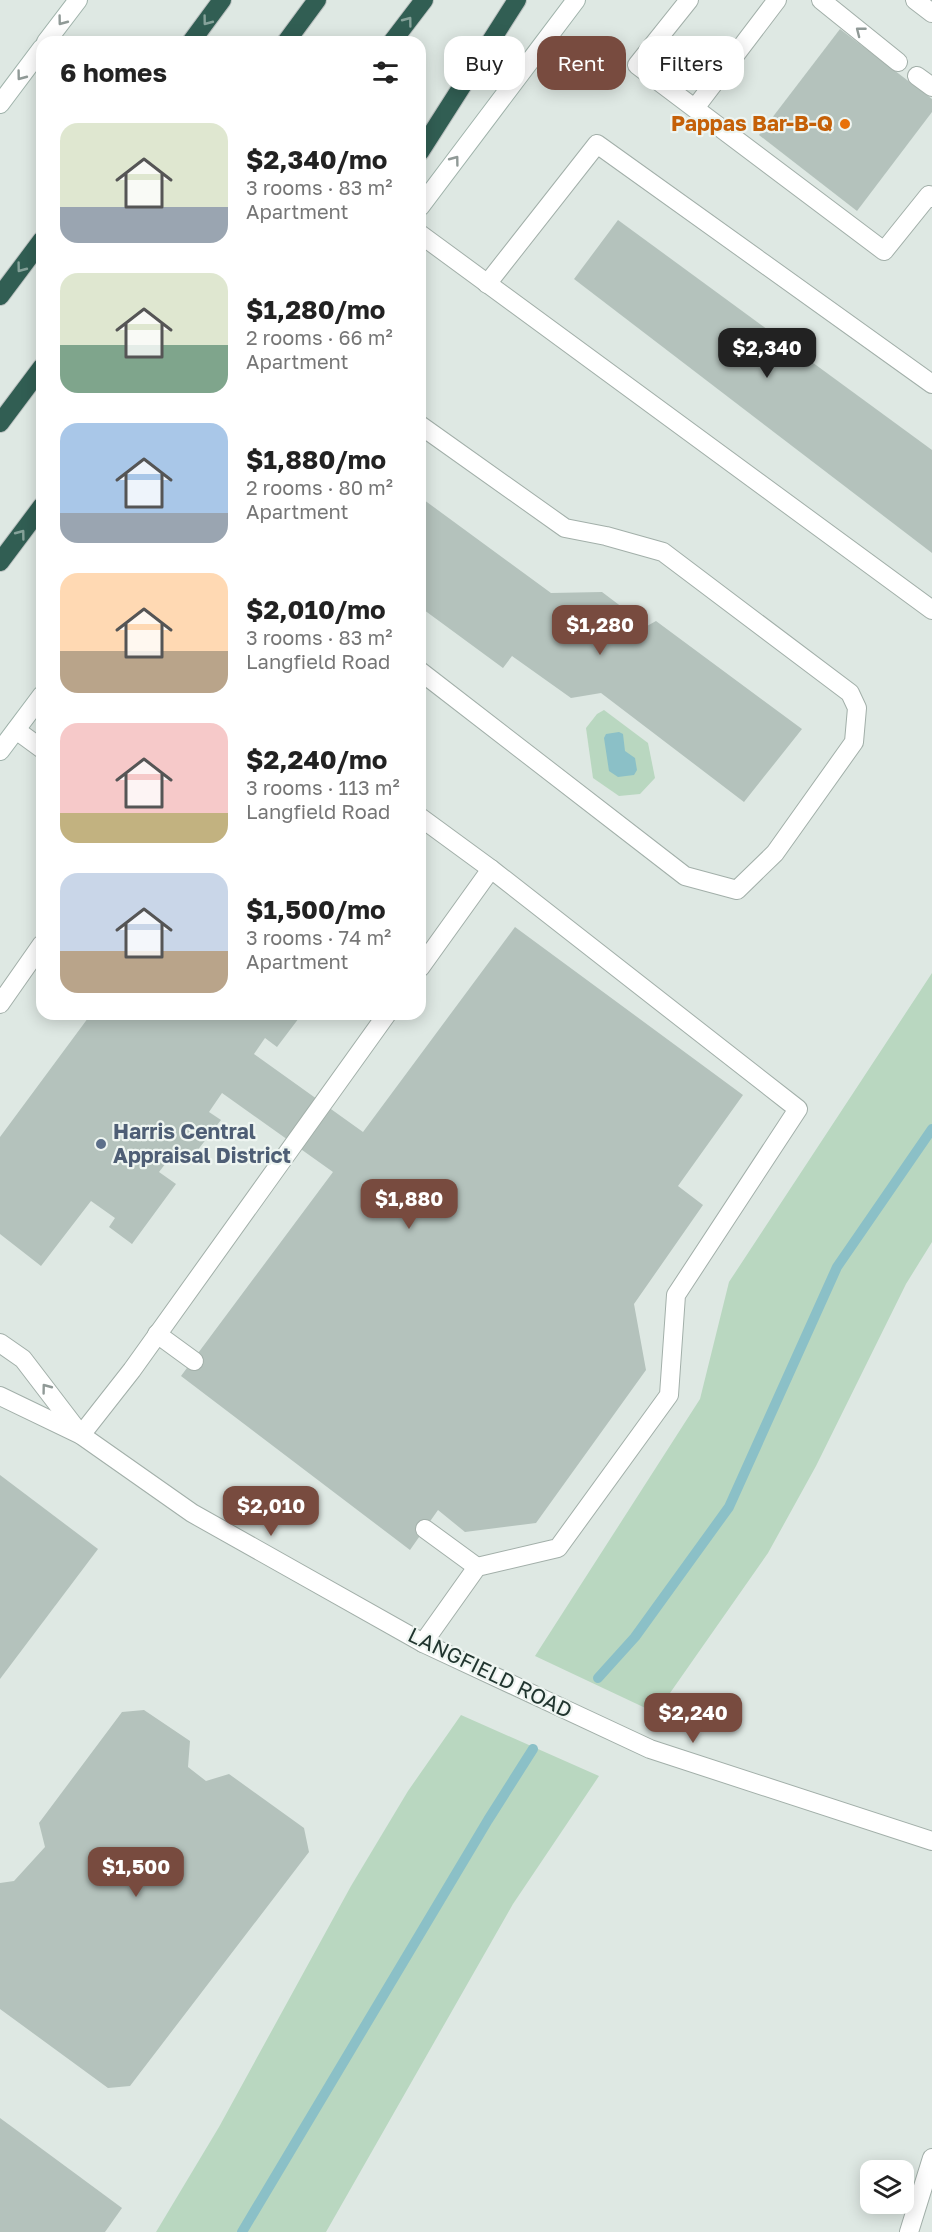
<!DOCTYPE html>
<meta charset="utf-8">
<style>
:root{--surface:#fff;--page:#f2f2f2;--text:#222;--muted:#767676;--accent:#784b3f}
body{margin:0;font-family:"Golos Text",sans-serif;background:var(--page);color:var(--text);height:100vh;display:flex;flex-direction:column;font-size:22px;white-space:nowrap}
*{box-sizing:border-box;margin:0}
p{font-size:20px;color:var(--muted)}
.icon{flex:none;width:33px;height:33px;fill:none;stroke:currentColor;stroke-width:2;stroke-linecap:round;stroke-linejoin:round}
.map{position:relative;flex:1;overflow:hidden}
.sheet{position:absolute;left:36px;top:36px;width:390px;height:984px;display:flex;flex-direction:column;background:var(--surface);border-radius:18px;box-shadow:0 3px 15px #0003}
.sheet>*{flex:none}
.banner{position:absolute;left:444px;top:36px;width:398px;height:54px;display:flex;gap:12px}
.tools{position:absolute;left:860px;top:2160px;display:grid;gap:12px}
.tools a{display:grid;place-items:center;width:54px;height:54px;border-radius:12px;background:var(--surface);box-shadow:0 3px 15px #0003;font-size:30px}
.price{position:absolute;translate:-50% -51px;padding:0 14px;border-radius:12px;background:var(--accent);color:#fff;font-size:20px;line-height:39px;filter:drop-shadow(0 2px 3px #0008)}
.price::after{content:'';position:absolute;left:50%;top:36px;width:18px;height:14px;margin-left:-9px;background:inherit;clip-path:polygon(0 0,100% 0,50% 100%)}
.price.active{background:#222;color:#fff}
ul{padding:0;list-style:none}
li{display:flex;align-items:center;gap:18px;height:150px;padding:0 24px}
li span{display:grid;place-items:center;flex:none;width:168px;height:120px;border-radius:18px;color:#555}
li>.icon{margin-inline-start:auto}
span .icon{width:72px;height:72px;fill:#fffc;stroke-width:1}
li b{font-size:26px}
h2{display:flex;justify-content:space-between;align-items:center;height:72px;padding:0 24px;font-size:26px}
.chip{padding:0 21px;border-radius:18px;background:var(--surface);box-shadow:0 3px 15px #0003;font-size:21px;line-height:54px}
.chip.active{background:var(--accent);color:#fff}
.map>svg:first-child{display:block}
.green{fill:#b9d7c0}
.water{fill:#8bc0c7}
.lines{fill:none;stroke-linecap:round;stroke-linejoin:round}
.stream{stroke:#8bc0c7;stroke-width:10}
.building{fill:#b4c2bc}
.service-casing{stroke:#a2afa9;stroke-width:20}
.minor-casing{stroke:#a2afa9;stroke-width:20}
.tertiary-casing{stroke:#a2afa9;stroke-width:20}
.secondary-casing{stroke:#9fb2aa;stroke-width:20}
.motorway-casing{stroke:#bcc2c1;stroke-width:20}
.service{stroke:#fff;stroke-width:18}
.minor{stroke:#fff;stroke-width:18}
.tertiary{stroke:#fff;stroke-width:18}
.secondary{stroke:#fff;stroke-width:18}
.motorway{stroke:#315e53;stroke-width:18}
.oneway{stroke:#909a97}
.oneway2{stroke:#86a29a}
.food-dot{fill:#e8710a;stroke:#eef5f1;stroke-width:2}
.service-dot{fill:#5c6f8a;stroke:#eef5f1;stroke-width:2}
.labels{text-anchor:middle;stroke-width:4.5;stroke-linejoin:round;paint-order:stroke}
.food-label{font-size:21px;font-weight:bold;fill:#c56008;stroke:#eef5f1;text-anchor:end}
.service-label{font-size:21px;font-weight:bold;fill:#4e5e75;stroke:#eef5f1;text-anchor:start}
.street-label{font-size:21px;fill:#21352f;stroke:#eef5f1}
</style>
<div class="map">
<svg width="932" height="2232" viewBox="0 0 932 2232">
<rect width="100%" height="100%" fill="#dee8e3"/>
<g class="green">
<path d="M604 710 648 743 655 778 640 794 619 796 593 778 586 728 597 714Z"/>
<path d="M932 973V1242L906 1284 816 1466 768 1553 656 1713 535 1656 700 1399 729 1282Z"/>
<path d="M461 1715 599 1776 513 1904 326 2232H156L219 2127 351 1886 408 1791Z"/>
</g>
<path class="water" d="M619 732 623 734 625 751 635 758 637 770 634 775 618 777 609 771 604 738 606 734Z"/>
<g class="lines">
<g class="stream">
<path d="M598 1678 635 1637 729 1507 837 1267 932 1129"/>
<path d="M242 2232 488 1820 533 1749"/>
</g>
</g>
<g class="building">
<path d="M840 29 932 99V112L857 211 759 135Z"/>
<path d="M618 220 932 450V553L574 279Z"/>
<path d="M420 497 551 593 602 592 647 626 656 621 802 729 744 802 601 693 571 698 512 656 503 668 420 607Z"/>
<path d="M515 927 743 1095 678 1186 703 1205 634 1304 646 1370 536 1523 465 1532 438 1510 410 1550 181 1376 333 1172 222 1093 209 1112 221 1120 190 1160 176 1150 159 1172 176 1184 132 1244 109 1227 115 1218 91 1201 41 1266 0 1234V1137L91 1014H302L277 1047 265 1038 254 1054 363 1132Z"/>
<path d="M0 1475 98 1549 0 1679Z"/>
<path d="M144 1710 190 1741 188 1767 206 1781 229 1774 304 1828 309 1852 130 2086 108 2088 0 2009V1883L14 1881 45 1847 39 1823 122 1712Z"/>
<path d="M0 2118 122 2208 105 2232H0Z"/>
</g>
<g class="lines">
<defs>
<g id="service">
<path d="M689 0 637 65 884 251 929 195 932 198"/>
<path d="M821 0 898 62"/>
<path d="M915 0 932 13"/>
<path d="M917 76 932 87"/>
<path d="M695 108 777 0"/>
<path d="M420 234 932 610"/>
<path d="M487 284 597 144 932 384"/>
<path d="M420 425 565 528 606 536 663 552 850 693 857 708 854 742 775 853 737 890 685 876 420 671"/>
<path d="M16 730 42 749"/>
<path d="M420 817 491 869 420 968"/>
<path d="M0 1004 42 944"/>
<path d="M157 1334 194 1361"/>
<path d="M81 1435 132 1370 387 1014"/>
<path d="M425 1529 477 1567"/>
<path d="M423 1643 477 1567 558 1548 669 1395 676 1295 798 1109 491 869"/>
</g>
<path id="minor" d="M909 2232 932 2158"/>
<g id="tertiary">
<path d="M0 1343 23 1359 78 1431"/>
<path d="M0 1396 81 1435 192 1513 423 1643 650 1749 932 1841"/>
</g>
<g id="secondary">
<path d="M46 42 78 0"/>
<path d="M0 104 42 48"/>
<path d="M420 207 576 0"/>
<path d="M0 751 42 695"/>
</g>
<g id="motorway">
<path d="M191 42 222 0"/>
<path d="M286 42 317 0"/>
<path d="M392 42 424 0"/>
<path d="M420 152 517 0"/>
<path d="M0 296 42 240"/>
<path d="M0 423 42 367"/>
<path d="M0 562 42 506"/>
</g>
</defs>
<use href="#service" class="service-casing"/>
<use href="#minor" class="minor-casing"/>
<use href="#tertiary" class="tertiary-casing"/>
<use href="#secondary" class="secondary-casing"/>
<use href="#motorway" class="motorway-casing"/>
<use href="#service" class="service"/>
<use href="#minor" class="minor"/>
<use href="#tertiary" class="tertiary"/>
<use href="#secondary" class="secondary"/>
<use href="#motorway" class="motorway"/>
</g>
<defs><path id="oneway-chevron" d="M-2-3.5L2.5 0L-2 3.5" fill="none" stroke-width="1.6" stroke-linecap="round" stroke-linejoin="round" transform="scale(1.5)"/></defs>
<g class="oneway">
<use href="#oneway-chevron" transform="translate(62 21) rotate(127)"/>
<use href="#oneway-chevron" transform="translate(860 31) rotate(-142)"/>
<use href="#oneway-chevron" transform="translate(21 76) rotate(127)"/>
<use href="#oneway-chevron" transform="translate(455 160) rotate(-53)"/>
<use href="#oneway-chevron" transform="translate(46 1388) rotate(-127)"/>
</g>
<g class="oneway2">
<use href="#oneway-chevron" transform="translate(207 21) rotate(127)"/>
<use href="#oneway-chevron" transform="translate(408 21) rotate(-53)"/>
<use href="#oneway-chevron" transform="translate(21 268) rotate(127)"/>
<use href="#oneway-chevron" transform="translate(21 534) rotate(-53)"/>
</g>
<circle class="food-dot" cx="845" cy="124" r="6"/>
<circle class="service-dot" cx="101" cy="1144" r="6"/>
<g class="labels">
<g class="food-label">
<text x="833" y="131">Pappas Bar-B-Q</text>
</g>
<g class="service-label">
<text x="113" y="1139">Harris Central<tspan x="113" dy="24">Appraisal District</tspan></text>
</g>
<g class="street-label">
<text transform="translate(490 1673) rotate(26)" y="7">LANGFIELD ROAD</text>
</g>
</g>
</svg>
<div class="tools">
<a><svg class="icon" aria-label="layers" viewBox="0 0 24 24"><path d="M12 4l9 5-9 5-9-5zM3 14l9 5 9-5"/></svg></a>
</div>
<b class="price active" style="left:767px;top:379px">$2,340</b>
<b class="price" style="left:600px;top:656px">$1,280</b>
<b class="price" style="left:409px;top:1230px">$1,880</b>
<b class="price" style="left:271px;top:1537px">$2,010</b>
<b class="price" style="left:693px;top:1744px">$2,240</b>
<b class="price" style="left:136px;top:1898px">$1,500</b>
<div class="banner">
<a class="chip">Buy</a>
<a class="chip active">Rent</a>
<a class="chip">Filters</a>
</div>
<section class="sheet">
<h2>6 homes<svg class="icon" aria-label="filters" viewBox="0 0 24 24"><path d="M4 7h16M4 17h16"/><circle cx="9" cy="7" r="2"/><circle cx="15" cy="17" r="2"/></svg></h2>
<ul>
<li><span style="background:linear-gradient(#dfe7d0 70%,#9aa5b1 0)"><svg class="icon" aria-label="home" viewBox="0 0 24 24"><path d="M3 11l9-7 9 7M6 9v11h12V9"/></svg></span><div><b>$2,340/mo</b><p>3 rooms · 83 m²</p><p>Apartment</p></div></li>
<li><span style="background:linear-gradient(#dfe7d0 60%,#7fa58c 0)"><svg class="icon" aria-label="home" viewBox="0 0 24 24"><path d="M3 11l9-7 9 7M6 9v11h12V9"/></svg></span><div><b>$1,280/mo</b><p>2 rooms · 66 m²</p><p>Apartment</p></div></li>
<li><span style="background:linear-gradient(#a9c7e8 75%,#9aa5b1 0)"><svg class="icon" aria-label="home" viewBox="0 0 24 24"><path d="M3 11l9-7 9 7M6 9v11h12V9"/></svg></span><div><b>$1,880/mo</b><p>2 rooms · 80 m²</p><p>Apartment</p></div></li>
<li><span style="background:linear-gradient(#ffd9b3 65%,#b9a48a 0)"><svg class="icon" aria-label="home" viewBox="0 0 24 24"><path d="M3 11l9-7 9 7M6 9v11h12V9"/></svg></span><div><b>$2,010/mo</b><p>3 rooms · 83 m²</p><p>Langfield Road</p></div></li>
<li><span style="background:linear-gradient(#f6c9c9 75%,#c2b280 0)"><svg class="icon" aria-label="home" viewBox="0 0 24 24"><path d="M3 11l9-7 9 7M6 9v11h12V9"/></svg></span><div><b>$2,240/mo</b><p>3 rooms · 113 m²</p><p>Langfield Road</p></div></li>
<li><span style="background:linear-gradient(#c9d6e8 65%,#b9a48a 0)"><svg class="icon" aria-label="home" viewBox="0 0 24 24"><path d="M3 11l9-7 9 7M6 9v11h12V9"/></svg></span><div><b>$1,500/mo</b><p>3 rooms · 74 m²</p><p>Apartment</p></div></li>
</ul>
</section>
</div>
